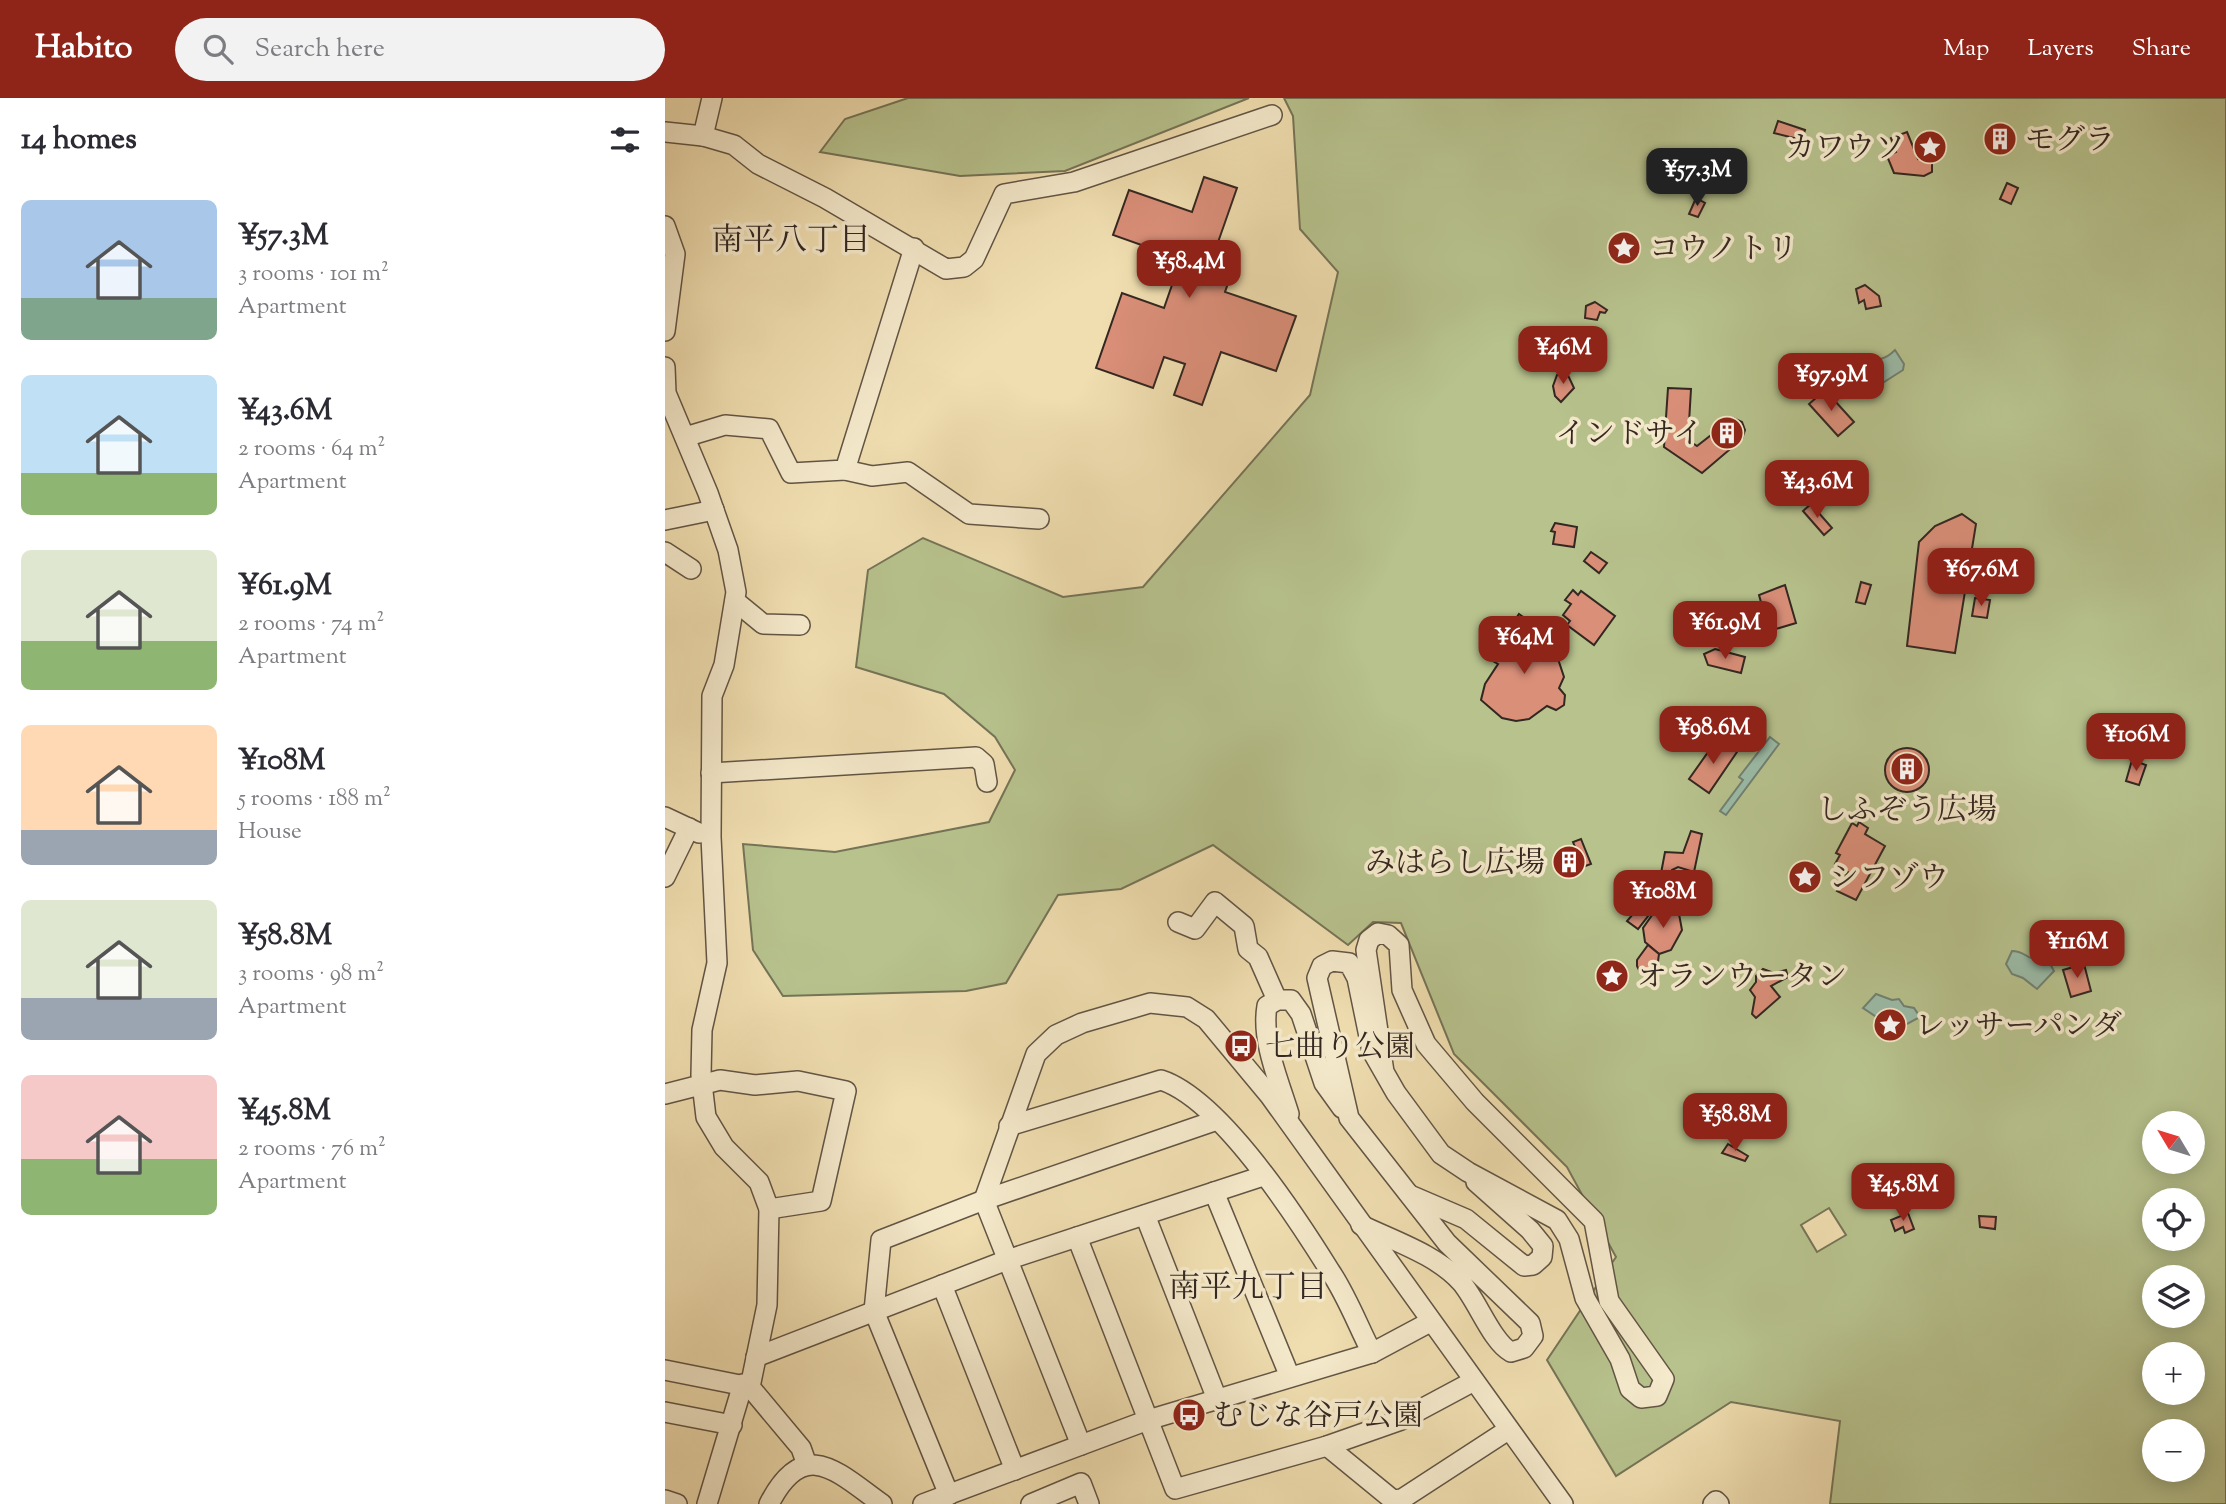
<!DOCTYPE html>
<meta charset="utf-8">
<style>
:root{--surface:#fff;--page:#f2f2f3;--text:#2b2b33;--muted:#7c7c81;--accent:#8f2418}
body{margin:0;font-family:"Sorts Mill Goudy","Noto Serif JP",serif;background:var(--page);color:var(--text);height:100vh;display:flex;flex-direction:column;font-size:26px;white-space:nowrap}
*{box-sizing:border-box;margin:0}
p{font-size:23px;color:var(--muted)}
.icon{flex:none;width:38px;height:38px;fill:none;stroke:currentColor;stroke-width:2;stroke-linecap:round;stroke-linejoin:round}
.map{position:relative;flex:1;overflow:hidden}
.details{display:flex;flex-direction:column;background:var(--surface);width:665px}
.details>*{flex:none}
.needle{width:46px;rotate:308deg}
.fabs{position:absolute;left:1477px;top:1013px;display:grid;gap:14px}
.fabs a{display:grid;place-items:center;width:63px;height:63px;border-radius:50%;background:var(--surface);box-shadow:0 4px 18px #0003;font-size:35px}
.price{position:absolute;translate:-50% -60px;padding:0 16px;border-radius:14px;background:var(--accent);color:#fff;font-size:23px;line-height:46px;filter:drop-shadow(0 2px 4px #0008)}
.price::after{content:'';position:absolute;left:50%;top:42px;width:21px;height:16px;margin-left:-10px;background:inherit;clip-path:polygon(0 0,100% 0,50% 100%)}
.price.on{background:#222;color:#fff}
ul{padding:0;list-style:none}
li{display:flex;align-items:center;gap:21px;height:175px;padding:0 21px}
li span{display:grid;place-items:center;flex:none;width:196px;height:140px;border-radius:10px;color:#555}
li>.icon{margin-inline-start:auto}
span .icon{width:84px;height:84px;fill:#fffc;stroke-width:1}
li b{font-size:30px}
h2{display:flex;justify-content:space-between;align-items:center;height:84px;padding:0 21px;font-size:30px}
header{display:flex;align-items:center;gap:42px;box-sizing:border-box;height:98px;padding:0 35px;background:var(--accent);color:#fff}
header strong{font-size:33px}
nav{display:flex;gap:38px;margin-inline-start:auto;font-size:24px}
.search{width:490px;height:63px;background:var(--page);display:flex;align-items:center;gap:18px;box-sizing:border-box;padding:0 24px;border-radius:38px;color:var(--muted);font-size:26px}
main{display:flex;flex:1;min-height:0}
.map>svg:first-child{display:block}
.green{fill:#b7c28d;stroke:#757457;stroke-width:2;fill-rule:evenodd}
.water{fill:#9bbca8;stroke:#718072;stroke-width:2}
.building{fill:#da8f79;stroke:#332721;stroke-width:2}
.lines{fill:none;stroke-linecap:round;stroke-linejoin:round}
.minor-casing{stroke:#625545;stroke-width:22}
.minor{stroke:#f5eacc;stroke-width:19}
.labels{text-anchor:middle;stroke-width:7;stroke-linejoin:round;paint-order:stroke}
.poi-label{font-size:30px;fill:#332721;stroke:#f5eacc;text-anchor:start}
.neighbourhood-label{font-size:32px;fill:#332721;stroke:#f5eacc}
</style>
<header>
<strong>Habito</strong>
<div class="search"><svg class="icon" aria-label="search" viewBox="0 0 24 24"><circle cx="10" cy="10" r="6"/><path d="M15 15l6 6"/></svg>Search here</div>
<nav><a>Map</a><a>Layers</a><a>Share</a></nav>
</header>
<main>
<section class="details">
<h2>14 homes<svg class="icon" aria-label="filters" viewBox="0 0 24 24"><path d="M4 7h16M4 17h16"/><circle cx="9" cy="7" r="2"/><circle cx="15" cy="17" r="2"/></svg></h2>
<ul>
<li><span style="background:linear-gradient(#a9c7e8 70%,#7fa58c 0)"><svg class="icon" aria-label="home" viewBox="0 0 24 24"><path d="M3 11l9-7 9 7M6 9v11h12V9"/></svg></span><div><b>¥57.3M</b><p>3 rooms · 101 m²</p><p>Apartment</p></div></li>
<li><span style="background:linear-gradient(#bfe0f5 70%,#8fb573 0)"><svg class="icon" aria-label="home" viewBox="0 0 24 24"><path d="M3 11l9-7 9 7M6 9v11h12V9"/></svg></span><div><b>¥43.6M</b><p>2 rooms · 64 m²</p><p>Apartment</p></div></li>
<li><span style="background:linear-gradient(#dfe7d0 65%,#8fb573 0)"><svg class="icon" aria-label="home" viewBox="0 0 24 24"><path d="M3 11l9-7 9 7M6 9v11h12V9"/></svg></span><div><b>¥61.9M</b><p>2 rooms · 74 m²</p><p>Apartment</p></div></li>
<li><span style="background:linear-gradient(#ffd9b3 75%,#9aa5b1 0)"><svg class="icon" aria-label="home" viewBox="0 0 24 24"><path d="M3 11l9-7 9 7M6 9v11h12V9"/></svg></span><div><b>¥108M</b><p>5 rooms · 188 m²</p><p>House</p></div></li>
<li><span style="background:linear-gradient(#dfe7d0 70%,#9aa5b1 0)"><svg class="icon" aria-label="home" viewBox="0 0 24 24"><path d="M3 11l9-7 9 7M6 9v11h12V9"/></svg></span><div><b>¥58.8M</b><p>3 rooms · 98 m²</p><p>Apartment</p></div></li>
<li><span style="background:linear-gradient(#f6c9c9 60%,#8fb573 0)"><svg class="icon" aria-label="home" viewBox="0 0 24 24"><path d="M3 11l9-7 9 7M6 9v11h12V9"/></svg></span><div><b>¥45.8M</b><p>2 rooms · 76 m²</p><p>Apartment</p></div></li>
</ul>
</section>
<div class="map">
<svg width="1561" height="1406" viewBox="0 0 1561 1406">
<rect width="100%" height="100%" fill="#f0deb0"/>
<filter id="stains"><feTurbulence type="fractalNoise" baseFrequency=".00286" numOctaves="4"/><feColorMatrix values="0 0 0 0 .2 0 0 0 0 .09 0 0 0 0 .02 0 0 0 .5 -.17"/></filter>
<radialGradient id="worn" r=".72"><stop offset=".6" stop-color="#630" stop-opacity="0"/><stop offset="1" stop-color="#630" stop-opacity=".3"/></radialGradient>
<g class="green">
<path d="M243 0H584L400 73 295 78 155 54 180 21Z"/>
<path d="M619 0H1561V1406H1165L1175 1323 1066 1304 951 1378 882 1262 951 1159 902 1069 789 956 736 825 708 824 683 847 548 747 456 791 393 797 341 885 301 893 118 898 88 852 78 746 170 754 324 724 350 672 330 639 279 596 191 569 203 472 258 440 398 499 478 489 645 297 673 174 635 131 628 18ZM1489 1026H1528V1064H1489ZM1489 1102H1528V1141H1489ZM1164 1110 1181 1137 1152 1154 1136 1127ZM1489 1180H1528V1218H1489ZM1489 1256H1528V1295H1489ZM1489 1334H1528V1372H1489Z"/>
</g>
<g class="water">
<path d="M1230 252 1239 266 1238 272 1205 293 1193 272 1191 262 1197 256C1212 261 1217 265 1230 252Z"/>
<path d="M1105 639 1114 646 1061 717 1055 713 1078 682 1074 679Z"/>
<path d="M1347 853C1362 853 1361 864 1383 862L1389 873 1372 891 1358 880 1347 876 1341 866Z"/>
<path d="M1211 896 1227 902 1234 901 1239 908 1249 910 1255 919 1231 932 1198 910Z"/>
</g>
<g class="building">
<path d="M1113 23 1140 32 1137 42 1109 35Z"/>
<path d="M1339 29 1348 37 1333 54 1323 46Z"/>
<path d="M1242 34 1253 61 1267 56V74L1259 78 1229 75 1222 58 1231 54 1226 40Z"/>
<path d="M539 79 572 90 551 150 573 157 560 194 631 218 611 273 556 254 537 307 509 297 520 266 499 259 488 290 431 270 457 195 499 210 516 161 448 137 464 92 527 114Z"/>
<path d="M1342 85 1353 90 1346 106 1335 101Z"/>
<path d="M1031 100 1040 105 1033 119 1024 116Z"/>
<path d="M1200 187 1214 198 1216 208 1201 211 1199 202 1194 205 1191 191Z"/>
<path d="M930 204 942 212 940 215 935 214 932 222 920 220 921 208Z"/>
<path d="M901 273 909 290 896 304 890 298 888 288 892 277Z"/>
<path d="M1003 290 1026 291 1023 342 1032 348 1068 320 1077 324 1080 332 1077 341 1037 375 999 349Z"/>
<path d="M1160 292 1189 324 1173 338 1144 306Z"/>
<path d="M1146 406 1167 430 1159 437 1138 413Z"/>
<path d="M1297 416 1311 426 1290 555 1242 548 1254 444 1270 428Z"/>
<path d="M890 425 912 429 909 449 888 446 890 434 886 433Z"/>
<path d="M926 454 942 465 934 475 919 463Z"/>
<path d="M1317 474 1329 476 1327 491 1315 490Z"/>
<path d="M1196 484 1206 487 1200 506 1191 504Z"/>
<path d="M1120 487 1131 525 1104 533 1094 497Z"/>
<path d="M908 492 913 497 916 493 950 518 929 547 902 527 905 523 898 517 906 506 900 502Z"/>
<path d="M1310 500 1325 502 1322 520 1307 518Z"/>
<path d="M854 516 864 523 856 533 889 549 899 579 894 590 900 597 899 607 891 612 882 608 864 621 851 623 837 620 816 602 820 586 833 566 824 561Z"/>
<path d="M1050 551 1080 559 1076 575 1043 567 1039 556Z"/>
<path d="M1025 615 1036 622 1033 631 1028 628 1020 640 1013 629 1016 621Z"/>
<path d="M1053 640 1072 654 1044 695 1024 681Z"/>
<circle cx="1242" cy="672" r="22"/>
<path d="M1467 662 1481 667 1474 687 1461 683Z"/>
<path d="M1194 724 1203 730 1200 736 1220 748 1191 802 1172 793 1183 774 1170 766 1175 757 1171 755 1187 725 1192 728Z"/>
<path d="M1026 733 1037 736 1029 774 1013 769 1007 772 1001 795 973 831 962 823 994 786 1000 754 1018 755Z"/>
<path d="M916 741 926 766 915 770 907 750 910 749 908 744Z"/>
<path d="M904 751 913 773 903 777 894 755Z"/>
<path d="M999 809 1010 810 1014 816 1017 832 1006 852 994 856 980 844 978 830 990 813Z"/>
<path d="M1438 840 1445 856 1429 864 1421 847Z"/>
<path d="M983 847 994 856 992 871 984 877 975 874 972 868V862Z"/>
<path d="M1419 866 1426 893 1406 899 1398 872Z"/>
<path d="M1098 871 1109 875 1121 872 1123 879 1106 888 1115 899 1091 920 1087 916 1090 899 1085 892 1091 884V878Z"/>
<path d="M1063 1046 1083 1058 1080 1063 1057 1055Z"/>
<path d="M1243 1115 1249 1131 1240 1135 1238 1129 1230 1133 1226 1122Z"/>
<path d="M1314 1118 1331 1119 1330 1131 1315 1129Z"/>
</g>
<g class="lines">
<defs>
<g id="minor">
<path d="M0 34 38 38 69 47 93 66 160 100 281 171 299 169 309 161 339 96 409 84 607 17"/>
<path d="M38 38 47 0"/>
<path d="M0 128 10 156 0 233"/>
<path d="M0 269 1 295 43 395 63 452 71 494 59 567 47 598 46 739 52 865 37 932 36 977 41 1019 59 1049 94 1084 104 1111 102 1207 85 1289 136 1350 142 1367"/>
<path d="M20 339 60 327 104 331 126 375 180 372 249 150"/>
<path d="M180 372 207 378 243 374 304 416 374 421"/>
<path d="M0 422 49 412"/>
<path d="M0 454 26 471"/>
<path d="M70 503 98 526 135 527"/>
<path d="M46 675 311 659 319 666 322 684"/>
<path d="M0 719 34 735"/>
<path d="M0 779 24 730"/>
<path d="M513 824 530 831 550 804 579 828 583 851 593 859 612 902"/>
<path d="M0 996 55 982 90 987 133 983 181 993 156 1103 104 1111"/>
<path d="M624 1016C614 983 596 943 602 908L612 902H626L636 916 659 985 677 1010"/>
<path d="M344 1028 496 982C555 1001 632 1120 665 1173 682 1198 693 1228 707 1255"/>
<path d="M549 1094 625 1279"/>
<path d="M745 1097 801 1121 859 1168 868 1167 877 1159 878 1148 865 1132 811 1084"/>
<path d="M480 1117 552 1301"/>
<path d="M696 1127C729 1143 772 1157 796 1184 812 1202 827 1244 846 1254L859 1250 868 1238 865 1225 782 1145 684 1020 652 880 657 868 667 863 684 865 692 880 707 953 731 995 776 1056 803 1074 892 1122 904 1141 920 1200 955 1261 965 1291 976 1300 992 1298 999 1281 944 1203 929 1123 810 1004 761 946 737 892 734 847 723 837 713 835 704 842 701 852 719 974"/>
<path d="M412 1139 510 1391 662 1348 736 1322 807 1284"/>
<path d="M277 1187 350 1372"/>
<path d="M91 1259 342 1162 598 1078"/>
<path d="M0 1272 85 1289"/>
<path d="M0 1314 67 1327"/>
<path d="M416 1347 319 1102 371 956 391 937 417 925 485 905 522 909 541 921 605 998 898 1406"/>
<path d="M662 1348 728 1402 737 1401 843 1332"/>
<path d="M284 1397 209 1213 216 1142 319 1102 552 1022"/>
<path d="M0 1402 12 1406"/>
<path d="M42 1406 78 1286"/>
<path d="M104 1406C139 1338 171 1373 217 1406"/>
<path d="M258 1406 483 1322 707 1255 765 1224"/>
<path d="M366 1406 416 1385 424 1406"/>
<path d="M1048 1406 1051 1403 1054 1406"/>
</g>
</defs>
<use href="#minor" class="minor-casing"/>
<use href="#minor" class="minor"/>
</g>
<defs>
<symbol id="building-disc" viewBox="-11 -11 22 22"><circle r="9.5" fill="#8f2418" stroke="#f5eacc"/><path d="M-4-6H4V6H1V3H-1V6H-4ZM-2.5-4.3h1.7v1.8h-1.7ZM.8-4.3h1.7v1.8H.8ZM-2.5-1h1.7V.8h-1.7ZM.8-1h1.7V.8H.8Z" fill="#fff"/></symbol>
<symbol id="sight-disc" viewBox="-11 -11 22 22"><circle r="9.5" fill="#8f2418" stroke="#f5eacc"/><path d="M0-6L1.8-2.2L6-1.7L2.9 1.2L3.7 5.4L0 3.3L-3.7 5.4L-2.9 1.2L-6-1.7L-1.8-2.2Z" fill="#fff"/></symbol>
<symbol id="bus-disc" viewBox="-11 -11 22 22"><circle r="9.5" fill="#8f2418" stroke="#f5eacc"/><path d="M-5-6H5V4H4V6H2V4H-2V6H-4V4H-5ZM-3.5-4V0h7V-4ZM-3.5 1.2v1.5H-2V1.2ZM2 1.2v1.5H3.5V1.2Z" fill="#fff"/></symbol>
</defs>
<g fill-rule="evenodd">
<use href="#building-disc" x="1316" y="22" width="38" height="38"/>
<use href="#sight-disc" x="1246" y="30" width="38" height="38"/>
<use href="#sight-disc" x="940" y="131" width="38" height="38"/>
<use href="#building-disc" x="1043" y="316" width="38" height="38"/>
<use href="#building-disc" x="1223" y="652" width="38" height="38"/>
<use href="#building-disc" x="885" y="745" width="38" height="38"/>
<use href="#sight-disc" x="1121" y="760" width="38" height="38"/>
<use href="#sight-disc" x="928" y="859" width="38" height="38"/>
<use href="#sight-disc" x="1206" y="908" width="38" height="38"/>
<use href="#bus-disc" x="557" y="929" width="38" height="38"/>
<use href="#bus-disc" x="505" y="1298" width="38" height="38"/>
</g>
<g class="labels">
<g class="poi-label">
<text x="1360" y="51">モグラ</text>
<text x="1240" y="59" text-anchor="end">カワウソ</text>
<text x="984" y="160">コウノトリ</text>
<text x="1038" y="345" text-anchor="end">インドサイ</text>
<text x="1242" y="721" text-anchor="middle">しふぞう広場</text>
<text x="880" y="774" text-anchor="end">みはらし広場</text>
<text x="1164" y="789">シフゾウ</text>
<text x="972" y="888">オランウータン</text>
<text x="1250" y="937">レッサーパンダ</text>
<text x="600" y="958">七曲り公園</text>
<text x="548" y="1327">むじな谷戸公園</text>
</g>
<g class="neighbourhood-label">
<text x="126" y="152">南平八丁目</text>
<text x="583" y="1199">南平九丁目</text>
</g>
</g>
<rect width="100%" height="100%" filter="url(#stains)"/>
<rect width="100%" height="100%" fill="url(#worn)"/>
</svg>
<div class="fabs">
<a><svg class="needle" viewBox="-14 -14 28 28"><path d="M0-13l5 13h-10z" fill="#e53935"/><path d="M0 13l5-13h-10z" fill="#7c7c81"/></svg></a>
<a><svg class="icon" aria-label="locate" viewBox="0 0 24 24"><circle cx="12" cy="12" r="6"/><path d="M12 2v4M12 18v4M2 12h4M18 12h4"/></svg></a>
<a><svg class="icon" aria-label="layers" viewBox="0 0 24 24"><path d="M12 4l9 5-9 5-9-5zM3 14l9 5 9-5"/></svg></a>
<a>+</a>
<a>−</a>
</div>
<b class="price on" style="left:1032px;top:110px">¥57.3M</b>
<b class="price" style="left:524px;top:202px">¥58.4M</b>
<b class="price" style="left:898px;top:288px">¥46M</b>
<b class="price" style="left:1166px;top:315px">¥97.9M</b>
<b class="price" style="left:1152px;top:422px">¥43.6M</b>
<b class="price" style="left:1316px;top:510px">¥67.6M</b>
<b class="price" style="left:1060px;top:563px">¥61.9M</b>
<b class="price" style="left:859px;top:578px">¥64M</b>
<b class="price" style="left:1048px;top:668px">¥98.6M</b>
<b class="price" style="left:1471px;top:675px">¥106M</b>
<b class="price" style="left:998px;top:832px">¥108M</b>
<b class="price" style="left:1412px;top:882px">¥116M</b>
<b class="price" style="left:1070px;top:1055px">¥58.8M</b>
<b class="price" style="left:1238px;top:1125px">¥45.8M</b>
</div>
</main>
